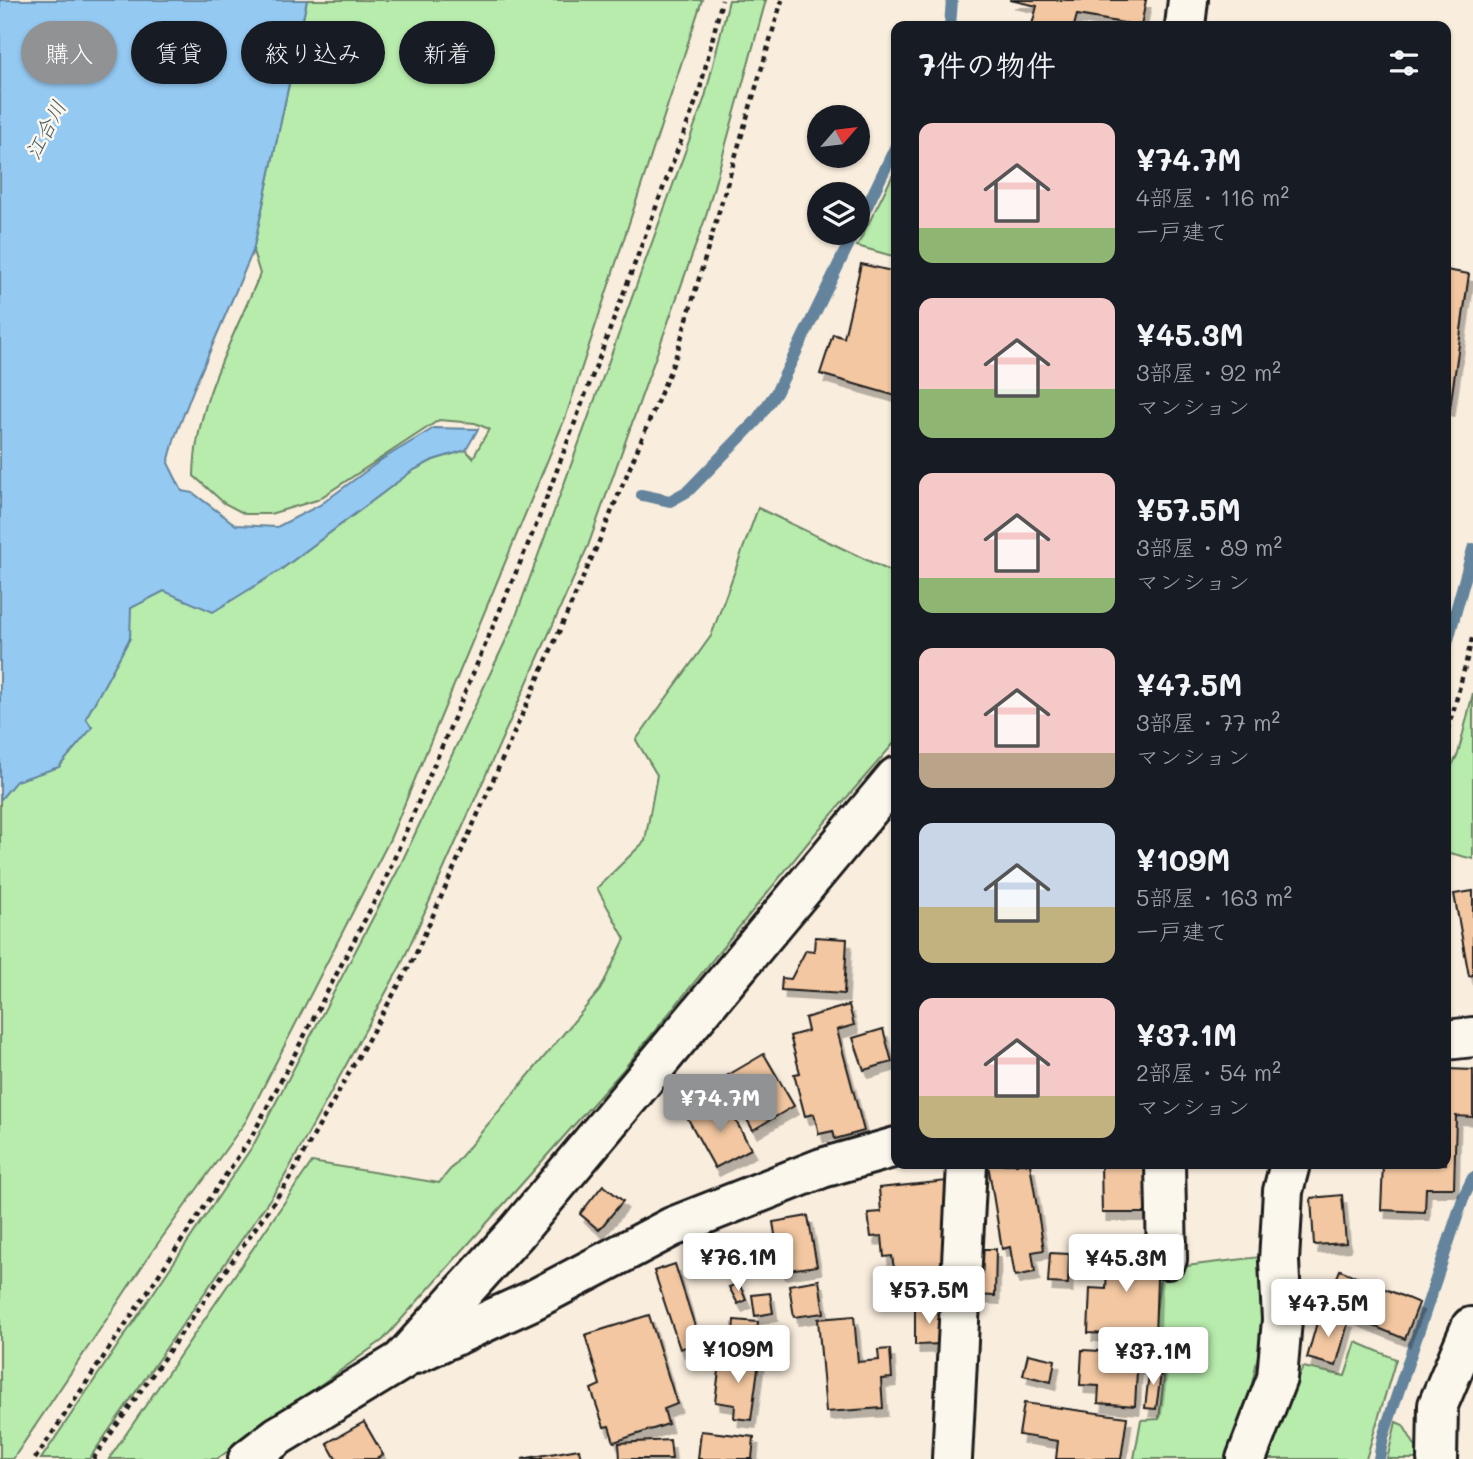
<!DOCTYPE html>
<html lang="ja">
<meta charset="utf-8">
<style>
:root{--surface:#171b24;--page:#242831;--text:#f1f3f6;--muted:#9ea1a6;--accent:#919294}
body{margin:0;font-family:Mali,"Klee One",sans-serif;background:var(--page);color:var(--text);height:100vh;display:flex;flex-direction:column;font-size:26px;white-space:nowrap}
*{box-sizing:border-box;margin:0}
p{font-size:23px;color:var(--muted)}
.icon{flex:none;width:38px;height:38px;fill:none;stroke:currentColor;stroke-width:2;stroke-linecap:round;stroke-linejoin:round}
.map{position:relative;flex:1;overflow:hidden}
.drawer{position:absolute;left:891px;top:21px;width:560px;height:1148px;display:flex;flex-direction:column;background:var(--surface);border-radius:14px;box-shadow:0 2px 5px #0004}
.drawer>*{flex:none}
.guide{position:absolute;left:21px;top:21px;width:665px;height:63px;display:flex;gap:14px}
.needle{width:46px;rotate:62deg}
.tools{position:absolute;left:807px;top:105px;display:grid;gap:14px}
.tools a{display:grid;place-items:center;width:63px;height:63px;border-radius:50%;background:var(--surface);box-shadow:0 2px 5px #0004;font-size:35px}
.price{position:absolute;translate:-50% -60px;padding:0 16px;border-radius:7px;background:#fff;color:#222;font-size:23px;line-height:46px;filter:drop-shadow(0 2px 4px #0008)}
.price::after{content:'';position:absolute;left:50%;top:42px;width:21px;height:16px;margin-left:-10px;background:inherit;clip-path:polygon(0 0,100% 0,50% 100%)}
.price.current{background:var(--accent);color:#fff}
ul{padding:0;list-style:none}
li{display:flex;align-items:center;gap:21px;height:175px;padding:0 28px}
li span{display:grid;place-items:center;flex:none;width:196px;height:140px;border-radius:14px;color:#555}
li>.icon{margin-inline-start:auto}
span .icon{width:84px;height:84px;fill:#fffc;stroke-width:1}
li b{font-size:30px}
h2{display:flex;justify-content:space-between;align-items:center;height:84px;padding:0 28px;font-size:30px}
.chip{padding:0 24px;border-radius:32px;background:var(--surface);box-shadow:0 2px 5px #0004;font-size:24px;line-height:63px}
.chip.current{background:var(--accent);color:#fff}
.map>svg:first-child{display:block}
.green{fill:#b8ecad;stroke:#6a8464;stroke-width:2}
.water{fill:#94c9f2;stroke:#64849c;stroke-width:2}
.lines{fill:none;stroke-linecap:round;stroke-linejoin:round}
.stream{stroke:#64849c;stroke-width:12}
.building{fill:#f2c7a1;stroke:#1c1c1c;stroke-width:2;filter:url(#shadow)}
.minor-casing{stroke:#1c1c1c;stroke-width:44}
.path{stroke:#1c1c1c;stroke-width:4.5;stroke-dasharray:5 5;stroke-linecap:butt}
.minor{stroke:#fbf7ec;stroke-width:38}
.labels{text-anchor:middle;stroke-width:5;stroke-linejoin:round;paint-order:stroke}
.water-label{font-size:21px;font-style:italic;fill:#465967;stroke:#fbf7ec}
</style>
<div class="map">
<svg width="1473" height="1459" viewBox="0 0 1473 1459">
<defs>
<filter id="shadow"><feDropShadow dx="4.5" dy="8" stdDeviation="0" flood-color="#0004"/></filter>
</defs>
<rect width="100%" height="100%" fill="#f9eddd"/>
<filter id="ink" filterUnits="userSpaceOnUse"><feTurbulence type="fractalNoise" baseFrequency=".0143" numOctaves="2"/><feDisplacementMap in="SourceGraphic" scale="14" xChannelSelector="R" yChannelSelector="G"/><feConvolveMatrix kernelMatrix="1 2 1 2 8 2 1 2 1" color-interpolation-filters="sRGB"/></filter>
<g filter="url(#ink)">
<g class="green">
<path d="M307 0H702L566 416 390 839 246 1121 151 1253 13 1459H0V800L15 781 59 767 92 727 85 719 130 638V608L164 591 279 571 412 471 433 460 466 450 473 458 489 429 475 423 439 420 317 500 270 514H245L224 503 194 476C195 404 233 339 260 274L253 251Z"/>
<path d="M729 0H766L705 219 588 546 401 965 281 1183 89 1459H41L254 1144 398 870 512 627 705 97Z"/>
<path d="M896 169V257L857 246Z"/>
<path d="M758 508 896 574V741L815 834 623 1070 383 1340 217 1459H109L312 1162 439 1183 600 990 625 939 597 888 645 841 657 775 636 740 711 636Z"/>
<path d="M1473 693V859L1446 852V777L1458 754Z"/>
<path d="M1260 1257 1267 1290 1262 1337 1243 1426 1224 1459H1134L1141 1420 1159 1419 1166 1360 1151 1356 1161 1269Z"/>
<path d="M1356 1342 1396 1359 1366 1459H1262L1303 1367 1345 1376Z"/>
<path d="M1396 1422 1403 1425 1423 1459H1387Z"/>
</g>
<path class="water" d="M0 0H307L253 251 194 388 175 437 168 463 182 491 193 493 236 525 277 527 320 505 381 460 434 428 478 429 466 450 433 460 412 471 279 571 213 612 164 591 131 608 130 638 86 718 92 728 59 767 16 781 0 800Z"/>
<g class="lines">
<g class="stream">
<path d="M950 26 952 0"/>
<path d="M858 225 896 146"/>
<path d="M642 495 670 501 688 491 756 421 776 393 854 233"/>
<path d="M1446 647 1473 549"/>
<path d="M1379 1459 1383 1437 1464 1196 1473 1178"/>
</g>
</g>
<g class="building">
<path d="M1010 0H1146L1141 26 1077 15 1074 26H1039L1032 25 1037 6Z"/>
<path d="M861 264 896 272V396L820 374 833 334 844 338Z"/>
<path d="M1446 270 1469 274 1450 408 1446 407Z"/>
<path d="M1473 891V975L1469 976 1454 894Z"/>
<path d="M815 937 847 939 844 994 781 990 782 978 791 979 806 950 814 951Z"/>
<path d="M849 1005 854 1025 837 1030 864 1131 835 1139 833 1131 819 1134 814 1114 805 1116 794 1074 800 1073 790 1036 808 1031 805 1018Z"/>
<path d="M883 1029 892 1062 864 1070 853 1038Z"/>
<path d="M764 1054 794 1106 753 1130 723 1078Z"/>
<path d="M1446 1069 1473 1070V1117L1456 1116 1454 1188H1426L1425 1212 1381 1210 1383 1164H1446Z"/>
<path d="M724 1099 751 1149 715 1168 688 1119Z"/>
<path d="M988 1164H1030L1044 1250 1032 1252 1035 1272 1015 1276 1010 1247 1002 1249Z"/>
<path d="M1101 1164H1156L1157 1213H1102Z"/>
<path d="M947 1181 948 1299 915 1302V1299H899L892 1256 884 1257 882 1236 871 1237 868 1213 881 1212 879 1188Z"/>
<path d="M603 1185 623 1201 599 1230 580 1214Z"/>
<path d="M1342 1195 1346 1243 1314 1245 1311 1198Z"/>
<path d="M808 1216 817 1266 781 1271 773 1222Z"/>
<path d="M1108 1247 1158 1249 1155 1336 1088 1333 1090 1288 1106 1289Z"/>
<path d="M976 1249H996L995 1296 975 1295Z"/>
<path d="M1050 1253 1069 1254 1068 1284 1048 1283Z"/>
<path d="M675 1264 700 1342 680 1349 654 1271Z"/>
<path d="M1340 1270 1419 1303 1405 1339 1325 1306Z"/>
<path d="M819 1280 824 1313 794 1317 789 1285Z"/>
<path d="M739 1283 746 1300 738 1304 729 1287Z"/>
<path d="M770 1293 773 1313 755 1316 752 1295Z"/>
<path d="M915 1308H943L944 1344 915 1345Z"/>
<path d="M1320 1312 1349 1320 1336 1366 1307 1358Z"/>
<path d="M649 1315 677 1404 664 1409 668 1424 614 1442 609 1426 604 1427 591 1389 600 1385 585 1335Z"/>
<path d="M854 1316 858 1362 879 1360 878 1350 890 1349 892 1378 881 1379 883 1408 826 1412 818 1319Z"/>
<path d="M734 1320 758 1322 756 1340 737 1339 738 1333H733Z"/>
<path d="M1082 1350 1138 1353 1135 1406 1098 1403 1099 1386 1080 1385Z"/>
<path d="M1028 1354 1055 1360 1051 1382 1023 1375Z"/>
<path d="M721 1355 759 1361 751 1420 734 1418 735 1405 715 1402Z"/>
<path d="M1150 1365 1162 1367 1156 1409 1145 1408Z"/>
<path d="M1024 1403 1127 1417 1121 1459H1056L1058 1441 1019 1435Z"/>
<path d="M364 1422 383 1455 376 1459H336L327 1443Z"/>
<path d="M701 1431 754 1437 752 1459H698Z"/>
<path d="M670 1440 672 1459H620L619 1443Z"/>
<path d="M579 1449 581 1459H522Z"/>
</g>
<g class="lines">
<defs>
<g id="minor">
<path d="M1185 26 1188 0"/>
<path d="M1446 1040 1473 1037"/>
<path d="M1165 1164 1167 1259"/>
<path d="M415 1354 531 1301 672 1227 822 1168 896 1147"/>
<path d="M248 1459 278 1436 401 1361 517 1232 896 777"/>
<path d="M952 1459 967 1164"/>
<path d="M1246 1459 1277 1378 1282 1320 1279 1261 1283 1191 1290 1164"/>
<path d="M1437 1459 1438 1405 1471 1327"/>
</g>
</defs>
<use href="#minor" class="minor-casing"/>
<g class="path">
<path d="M1446 740 1473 635"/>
<path d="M35 1459 252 1136 383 885 537 523 699 93 722 0"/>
<path d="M93 1459 287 1183 414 958 598 544 675 359 782 0"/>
</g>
<use href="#minor" class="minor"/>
</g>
</g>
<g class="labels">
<g class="water-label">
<text transform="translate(46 130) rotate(-62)" y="7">江合川</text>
</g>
</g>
</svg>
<div class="tools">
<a><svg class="needle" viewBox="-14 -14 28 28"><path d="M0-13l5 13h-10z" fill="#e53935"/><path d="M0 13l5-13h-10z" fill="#9ea1a6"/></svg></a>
<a><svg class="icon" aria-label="layers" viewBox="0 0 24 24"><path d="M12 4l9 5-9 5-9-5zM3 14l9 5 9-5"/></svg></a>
</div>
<b class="price current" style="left:720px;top:1134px">¥74.7M</b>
<b class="price" style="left:738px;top:1293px">¥76.1M</b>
<b class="price" style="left:1126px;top:1294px">¥45.3M</b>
<b class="price" style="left:929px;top:1326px">¥57.5M</b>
<b class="price" style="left:1328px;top:1339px">¥47.5M</b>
<b class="price" style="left:738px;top:1385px">¥109M</b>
<b class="price" style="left:1153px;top:1387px">¥37.1M</b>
<div class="guide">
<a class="chip current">購入</a>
<a class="chip">賃貸</a>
<a class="chip">絞り込み</a>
<a class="chip">新着</a>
</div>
<section class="drawer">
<h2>7件の物件<svg class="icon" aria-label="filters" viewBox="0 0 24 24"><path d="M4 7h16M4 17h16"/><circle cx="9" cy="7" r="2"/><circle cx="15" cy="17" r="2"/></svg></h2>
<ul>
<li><span style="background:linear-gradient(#f6c9c9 75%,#8fb573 0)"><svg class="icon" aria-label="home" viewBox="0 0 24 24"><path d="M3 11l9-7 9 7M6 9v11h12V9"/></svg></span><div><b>¥74.7M</b><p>4部屋 · 116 m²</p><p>一戸建て</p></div></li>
<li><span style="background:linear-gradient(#f6c9c9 65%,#8fb573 0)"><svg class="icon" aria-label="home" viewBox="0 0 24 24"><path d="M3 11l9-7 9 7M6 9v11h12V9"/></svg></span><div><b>¥45.3M</b><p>3部屋 · 92 m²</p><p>マンション</p></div></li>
<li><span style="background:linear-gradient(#f6c9c9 75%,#8fb573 0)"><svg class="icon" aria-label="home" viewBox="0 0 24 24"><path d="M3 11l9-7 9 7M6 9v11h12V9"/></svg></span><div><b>¥57.5M</b><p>3部屋 · 89 m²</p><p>マンション</p></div></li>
<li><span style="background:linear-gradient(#f6c9c9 75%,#b9a48a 0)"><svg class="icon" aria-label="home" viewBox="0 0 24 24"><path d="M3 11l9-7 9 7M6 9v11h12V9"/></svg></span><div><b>¥47.5M</b><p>3部屋 · 77 m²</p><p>マンション</p></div></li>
<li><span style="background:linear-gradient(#c9d6e8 60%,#c2b280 0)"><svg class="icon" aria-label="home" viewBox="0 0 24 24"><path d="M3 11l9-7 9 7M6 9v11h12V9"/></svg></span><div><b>¥109M</b><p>5部屋 · 163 m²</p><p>一戸建て</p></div></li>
<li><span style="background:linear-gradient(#f6c9c9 70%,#c2b280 0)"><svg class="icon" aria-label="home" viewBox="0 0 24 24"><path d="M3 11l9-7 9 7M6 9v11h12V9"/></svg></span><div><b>¥37.1M</b><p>2部屋 · 54 m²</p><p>マンション</p></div></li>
</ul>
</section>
</div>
